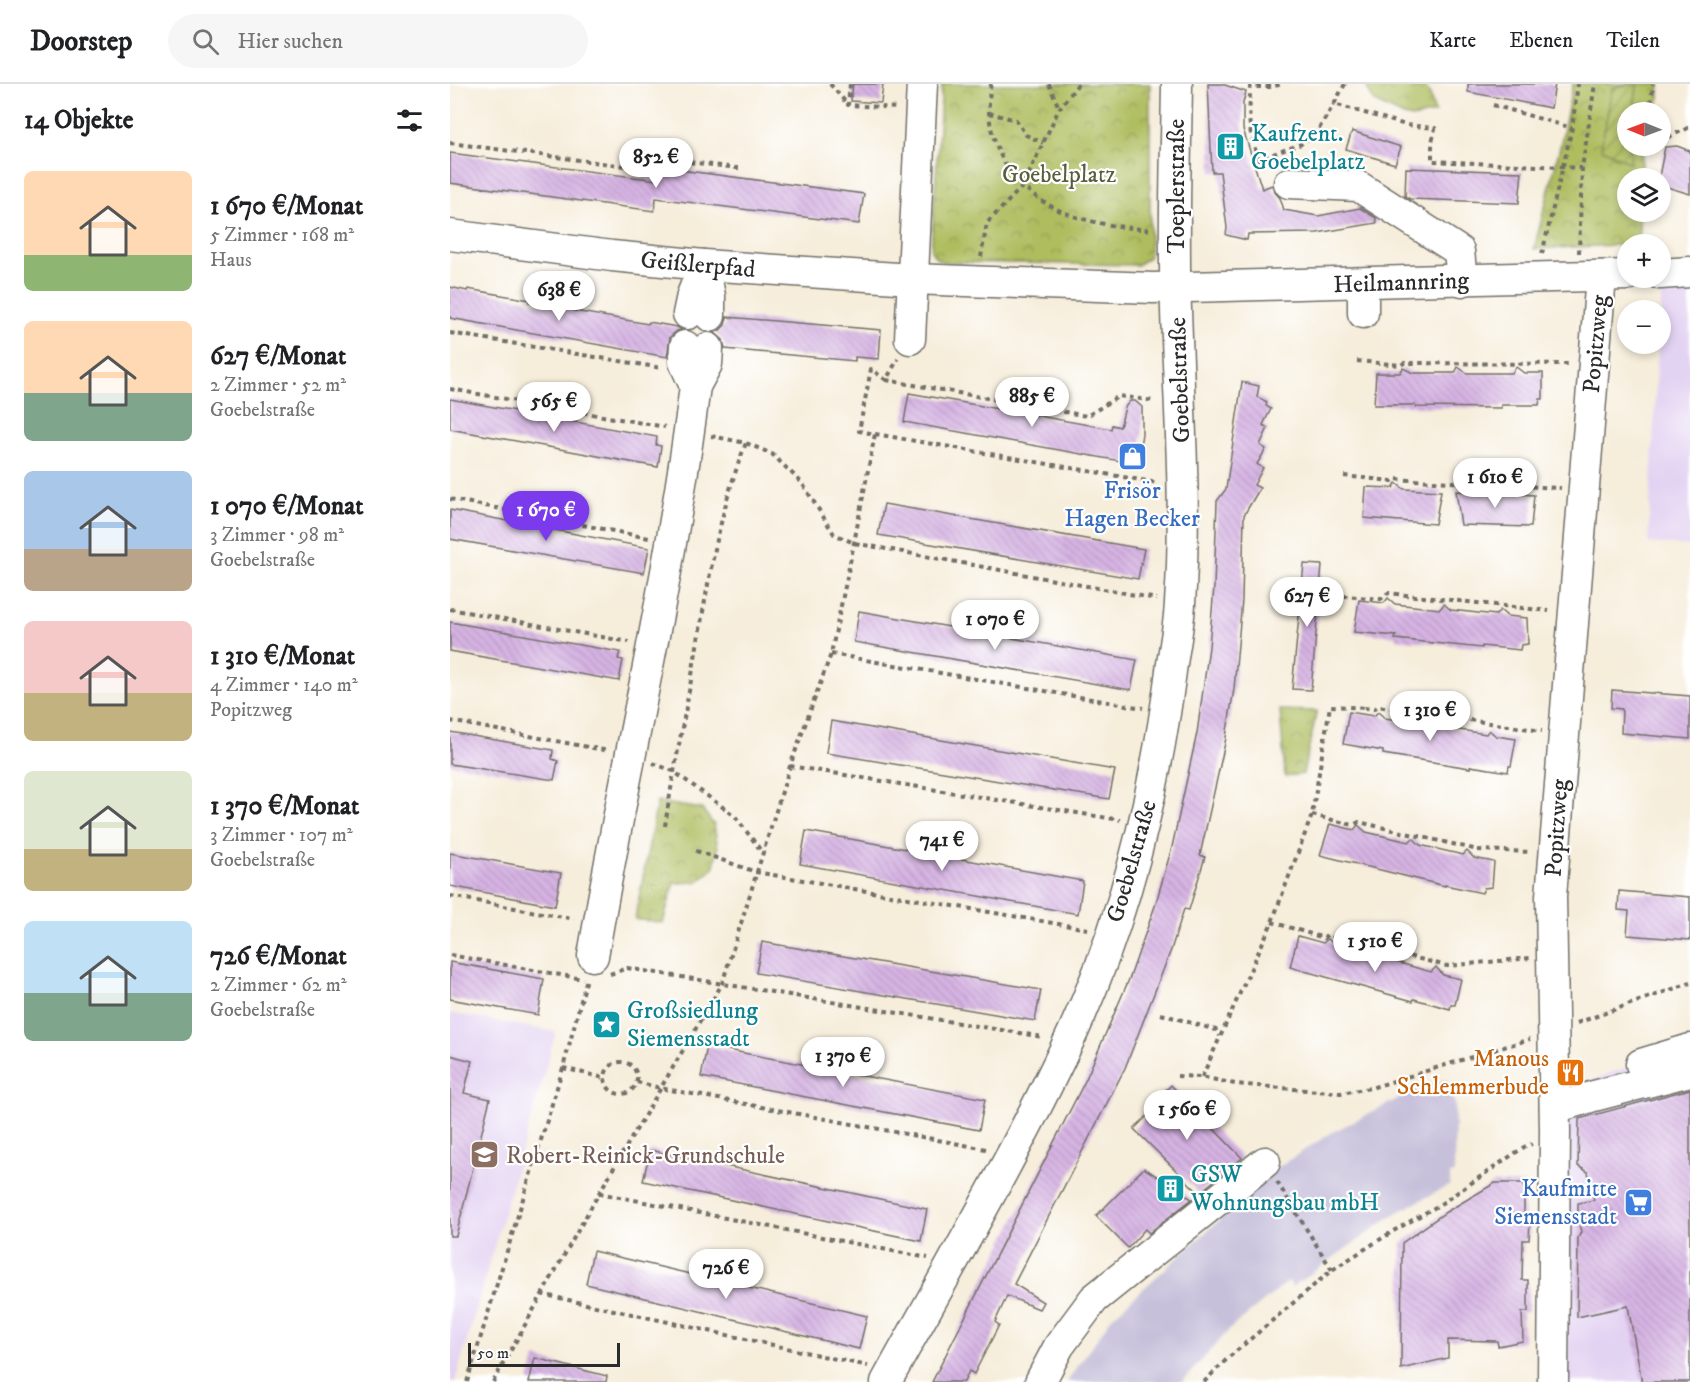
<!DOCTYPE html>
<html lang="de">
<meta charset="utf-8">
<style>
:root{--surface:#fff;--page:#f6f6f6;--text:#202124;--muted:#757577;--line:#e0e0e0;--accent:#7c3aed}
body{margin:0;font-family:"IM FELL DW Pica",serif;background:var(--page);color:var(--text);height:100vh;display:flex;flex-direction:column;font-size:22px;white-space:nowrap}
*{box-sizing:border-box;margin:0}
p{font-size:20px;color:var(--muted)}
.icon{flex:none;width:33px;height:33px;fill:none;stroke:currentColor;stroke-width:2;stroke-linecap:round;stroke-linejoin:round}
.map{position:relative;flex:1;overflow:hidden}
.details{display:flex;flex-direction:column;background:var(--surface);width:450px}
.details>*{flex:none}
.needle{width:39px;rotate:271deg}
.fabs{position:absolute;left:1167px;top:18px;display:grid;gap:12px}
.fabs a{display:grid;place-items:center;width:54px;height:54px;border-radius:50%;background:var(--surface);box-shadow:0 3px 9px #0003;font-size:30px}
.scale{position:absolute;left:18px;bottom:15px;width:152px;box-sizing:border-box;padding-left:6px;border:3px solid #2b2b2b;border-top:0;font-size:16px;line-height:21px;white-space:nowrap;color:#2b2b2b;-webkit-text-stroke:4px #fff;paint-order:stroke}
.price{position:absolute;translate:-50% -51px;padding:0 14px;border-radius:21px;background:#fff;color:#222;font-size:20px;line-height:39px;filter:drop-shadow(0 2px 3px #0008)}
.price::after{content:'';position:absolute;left:50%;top:36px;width:18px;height:14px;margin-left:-9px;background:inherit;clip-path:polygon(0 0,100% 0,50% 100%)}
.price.active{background:var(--accent);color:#fff}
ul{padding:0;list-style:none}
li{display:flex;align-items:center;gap:18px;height:150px;padding:0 24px}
li span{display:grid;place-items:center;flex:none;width:168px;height:120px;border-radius:9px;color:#555}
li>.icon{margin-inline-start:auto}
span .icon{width:72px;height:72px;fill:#fffc;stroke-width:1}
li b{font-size:26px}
h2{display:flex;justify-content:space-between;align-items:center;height:72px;padding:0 24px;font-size:26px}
header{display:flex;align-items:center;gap:36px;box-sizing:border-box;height:84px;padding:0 30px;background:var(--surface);border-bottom:2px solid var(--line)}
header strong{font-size:28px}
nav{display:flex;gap:33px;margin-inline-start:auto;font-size:21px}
.search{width:420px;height:54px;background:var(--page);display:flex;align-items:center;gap:15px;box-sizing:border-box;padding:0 21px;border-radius:33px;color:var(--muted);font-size:22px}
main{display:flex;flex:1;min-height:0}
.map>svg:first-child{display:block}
.built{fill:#e3d3f2}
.railway{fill:#c6c0da}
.park{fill:url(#park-crowns);stroke:#6d7445;stroke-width:1.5}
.garden{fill:url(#garden-furrows);stroke:#6d7445;stroke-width:1.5}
.building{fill:url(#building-back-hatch)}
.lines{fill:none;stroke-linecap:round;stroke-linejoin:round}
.minor-casing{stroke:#726f68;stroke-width:33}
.path{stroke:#726f68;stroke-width:4;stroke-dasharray:4.5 4.5;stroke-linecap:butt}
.minor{stroke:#fff;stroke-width:30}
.labels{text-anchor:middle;stroke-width:4.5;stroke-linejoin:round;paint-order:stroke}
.culture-label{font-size:24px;fill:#0d838f;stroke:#fff;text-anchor:start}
.park-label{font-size:24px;fill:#595e3d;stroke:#fff}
.street-label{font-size:24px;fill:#2b2b2b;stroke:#fff}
.shop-label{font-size:24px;fill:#366cbe;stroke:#fff}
.food-label{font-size:24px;fill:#c56008;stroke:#fff;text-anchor:end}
.education-label{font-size:24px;fill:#785e54;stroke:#fff;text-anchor:start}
</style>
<header>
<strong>Doorstep</strong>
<div class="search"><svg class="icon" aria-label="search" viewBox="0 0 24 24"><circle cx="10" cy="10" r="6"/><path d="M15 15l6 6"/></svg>Hier suchen</div>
<nav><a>Karte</a><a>Ebenen</a><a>Teilen</a></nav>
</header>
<main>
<section class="details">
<h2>14 Objekte<svg class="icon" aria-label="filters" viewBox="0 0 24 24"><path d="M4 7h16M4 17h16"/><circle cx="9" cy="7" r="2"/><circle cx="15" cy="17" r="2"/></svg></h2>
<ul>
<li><span style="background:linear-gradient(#ffd9b3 70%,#8fb573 0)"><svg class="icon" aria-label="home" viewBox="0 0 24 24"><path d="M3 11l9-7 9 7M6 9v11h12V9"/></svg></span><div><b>1 670 €/Monat</b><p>5 Zimmer · 168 m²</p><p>Haus</p></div></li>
<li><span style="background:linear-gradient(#ffd9b3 60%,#7fa58c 0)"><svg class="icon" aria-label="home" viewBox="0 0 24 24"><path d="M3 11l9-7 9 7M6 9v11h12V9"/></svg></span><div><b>627 €/Monat</b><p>2 Zimmer · 52 m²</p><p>Goebelstraße</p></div></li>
<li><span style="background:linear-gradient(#a9c7e8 65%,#b9a48a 0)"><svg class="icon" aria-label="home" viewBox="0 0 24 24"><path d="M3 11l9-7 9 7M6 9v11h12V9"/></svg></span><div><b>1 070 €/Monat</b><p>3 Zimmer · 98 m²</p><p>Goebelstraße</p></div></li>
<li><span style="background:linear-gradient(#f6c9c9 60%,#c2b280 0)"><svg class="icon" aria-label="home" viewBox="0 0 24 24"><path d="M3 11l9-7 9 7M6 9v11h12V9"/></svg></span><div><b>1 310 €/Monat</b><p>4 Zimmer · 140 m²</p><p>Popitzweg</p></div></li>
<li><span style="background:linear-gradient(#dfe7d0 65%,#c2b280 0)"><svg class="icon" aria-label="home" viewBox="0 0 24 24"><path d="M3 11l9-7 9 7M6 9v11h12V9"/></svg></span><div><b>1 370 €/Monat</b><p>3 Zimmer · 107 m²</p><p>Goebelstraße</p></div></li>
<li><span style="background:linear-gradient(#bfe0f5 60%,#7fa58c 0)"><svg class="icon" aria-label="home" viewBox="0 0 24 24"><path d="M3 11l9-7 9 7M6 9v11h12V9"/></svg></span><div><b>726 €/Monat</b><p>2 Zimmer · 62 m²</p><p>Goebelstraße</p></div></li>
</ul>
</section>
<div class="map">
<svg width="1240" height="1298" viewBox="0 0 1240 1298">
<defs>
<pattern id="park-crowns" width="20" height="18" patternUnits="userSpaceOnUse" patternTransform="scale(1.5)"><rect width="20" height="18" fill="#afbd5f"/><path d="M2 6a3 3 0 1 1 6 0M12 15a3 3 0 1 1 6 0" fill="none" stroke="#8f9a4f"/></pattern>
<pattern id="garden-furrows" width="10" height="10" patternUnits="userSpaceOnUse" patternTransform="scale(1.5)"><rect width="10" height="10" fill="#afbd5f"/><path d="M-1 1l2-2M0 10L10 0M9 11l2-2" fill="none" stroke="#8f9a4f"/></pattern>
<pattern id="building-back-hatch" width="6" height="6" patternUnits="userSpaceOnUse" patternTransform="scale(1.5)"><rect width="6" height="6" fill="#d6b3e3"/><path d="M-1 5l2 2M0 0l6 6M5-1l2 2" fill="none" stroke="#b89ac3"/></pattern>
</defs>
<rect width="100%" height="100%" fill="#fff"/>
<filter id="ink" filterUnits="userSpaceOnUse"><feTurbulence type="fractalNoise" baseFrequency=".0167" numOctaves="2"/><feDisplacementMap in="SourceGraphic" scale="12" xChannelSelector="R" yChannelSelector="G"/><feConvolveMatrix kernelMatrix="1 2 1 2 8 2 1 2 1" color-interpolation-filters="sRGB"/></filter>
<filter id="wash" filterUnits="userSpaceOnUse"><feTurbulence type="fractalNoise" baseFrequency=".008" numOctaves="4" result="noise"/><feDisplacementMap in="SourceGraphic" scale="24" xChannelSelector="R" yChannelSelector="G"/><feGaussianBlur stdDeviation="1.35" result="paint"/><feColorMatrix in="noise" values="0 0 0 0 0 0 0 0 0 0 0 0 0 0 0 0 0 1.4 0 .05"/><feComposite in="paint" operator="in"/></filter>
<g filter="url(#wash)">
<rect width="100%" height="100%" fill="#f6edda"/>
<g class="built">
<path d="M1240 207V462L1198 459 1208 260H1210L1211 209Z"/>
<path d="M0 929 106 948 5 1298H0Z"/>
<path d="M1240 961V1298H1117L1118 1006 1144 995Z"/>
</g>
<path class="railway" d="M997 995 1005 1020 1004 1089 1000 1090V1101L946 1129 842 1203 839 1197 782 1243 732 1298H617L662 1233 828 1083 881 1049 963 1007Z"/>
<g class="park">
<path d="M492 0H700V167L698 174 687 181 494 178 487 175 481 167Z"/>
<path d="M918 0H973L979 8 985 29 962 34 954 32 924 18 917 4Z"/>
<path d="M1123 0H1210L1208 26 1210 28H1178V62H1193L1191 94H1178V128H1190L1188 160 1084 165 1111 59Z"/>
<path d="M830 626 867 627 853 690 835 693Z"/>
<path d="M207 718 252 725 264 741 268 765 263 785 247 798 224 799 213 839 185 835Z"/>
</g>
<path class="garden" d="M1179 0H1187L1184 28H1178V62H1181L1180 79 1151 64 1162 4Z"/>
<g id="blocks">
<g class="building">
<path d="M403 0H433L431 19 401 17Z"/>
<path d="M758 0H772L796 8 793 19V45L812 105 822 101 824 107 830 114 834 126 868 132 910 124 926 134 927 139 867 149 798 150 797 156 776 151 777 144 770 88H762Z"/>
<path d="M1018 0H1105L1101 24 1018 8Z"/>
<path d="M902 47 951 63 945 80 896 65Z"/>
<path d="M1227 62 1240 67V110L1210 101V87L1215 63Z"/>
<path d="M0 69 206 96 207 83 414 110 409 140 206 114 204 127 0 99Z"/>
<path d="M956 84 1072 88 1069 119 960 115 955 112Z"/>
<path d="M0 203 17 207 18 205 80 216 79 218 111 222 125 225 124 227 198 240 199 238 227 243 232 246 227 247 220 253 217 273 0 234Z"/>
<path d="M277 233 431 246 429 275 405 273V277L275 265 273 256 264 248 269 247 275 241Z"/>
<path d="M1008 283 1017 289H1062L1066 283 1074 289H1093V315H1090L1089 321H1051V324L965 323V321H924L926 289H950L953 284 963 289H1005Z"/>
<path d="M792 298 809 302 807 313 817 318 816 322 821 325 813 341 818 344 810 361 816 365 807 380 813 384 804 401 810 404 794 431 792 516 784 605 775 659 750 771 755 773 739 826 734 825 721 866 675 984 564 1200 593 1218 589 1225 557 1212 545 1238 549 1241 524 1290 519 1287 514 1298H482L636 995 680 893 705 822 722 763 747 649 759 563 764 503 767 417 776 405Z"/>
<path d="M459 309 661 345 662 341 670 343 675 323 680 317H685L692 323V350L687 380 454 338Z"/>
<path d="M0 315 207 353 206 361 211 362 208 383 0 345Z"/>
<path d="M946 399 954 405 991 407 985 440 914 434 916 403 943 404Z"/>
<path d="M1059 405 1066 410 1084 411 1081 443 1011 441 1006 407 1055 410Z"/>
<path d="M434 420 694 465 688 495 428 451Z"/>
<path d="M0 426 199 464 194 489 0 455Z"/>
<path d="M854 480 872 481 861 606 842 605Z"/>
<path d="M938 514 945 520 990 525 994 520 1001 526 1046 531 1050 526 1057 532 1077 534 1078 560 1071 561 1070 566 1032 562V564L945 555 946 552 904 548 909 516 934 519Z"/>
<path d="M409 527 687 576 681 606 404 558Z"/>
<path d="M0 538 170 568 168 575 173 576 169 597 0 567Z"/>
<path d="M1162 606 1240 612V655L1171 649 1172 625 1161 624Z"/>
<path d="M899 628 924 632 928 628 935 634 979 641 983 637 990 643 1036 650 1039 646 1046 652 1066 655 1061 682H1059L1058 688 1020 682V684L933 670V667L893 660Z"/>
<path d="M381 637 665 686 659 715 376 669Z"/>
<path d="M0 648 103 666 102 675 108 677 104 696 0 680Z"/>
<path d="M880 740 904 746 908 741 916 748 959 758 963 754 970 761 1013 771 1017 767 1024 774 1044 778 1042 803 1034 804 1032 809 995 801V802L870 771Z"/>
<path d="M356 747 633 797 628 830 350 780Z"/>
<path d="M0 769 111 789 105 822 0 802Z"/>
<path d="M1169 807 1240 813V856L1177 851 1179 827 1168 826Z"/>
<path d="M848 852 873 859 878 855 886 862 926 873 931 869 939 876 981 888 986 883 993 891 1011 895 1005 921H1001L1000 925 964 915 963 917 840 883Z"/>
<path d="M312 858 591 906 585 937 306 889Z"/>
<path d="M0 878 94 895 88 931 0 915Z"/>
<path d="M257 962 535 1015 529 1046 251 993Z"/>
<path d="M0 971 22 977 14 1009 40 1015 6 1152H0Z"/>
<path d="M721 1001 792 1074 749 1109 684 1045 709 1020 706 1016Z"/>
<path d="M1240 1005V1298H1192L1178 1222 1127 1233 1128 1154 1131 1148 1128 1134V1119L1144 1116 1138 1088 1128 1082 1129 1035Z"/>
<path d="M200 1066 477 1125 471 1157 193 1097Z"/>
<path d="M694 1084 742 1115 699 1149 695 1145 678 1164 646 1132Z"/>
<path d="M1045 1099H1074V1136L1080 1137 1079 1156H1073L1072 1196H1078V1228H1072L1073 1257 1048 1262 1047 1257 998 1256V1274L951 1285 952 1159 996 1128Z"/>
<path d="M143 1167 417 1232 409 1265 136 1200Z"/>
<path d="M85 1274 157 1292 156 1298H79Z"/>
</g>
</g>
</g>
<g filter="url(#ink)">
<use href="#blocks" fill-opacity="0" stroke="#726f68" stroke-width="1.5"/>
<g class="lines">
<defs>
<g id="minor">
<path d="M839 99 908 102 1009 167 1012 197"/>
<path d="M0 151 162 172 254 181 462 195 703 204 1178 191"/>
<path d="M255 187 260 212V232"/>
<path d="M1210 190 1240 188"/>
<path d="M913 229V200"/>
<path d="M238 230 242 211 254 181"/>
<path d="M460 255 472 0"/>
<path d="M235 262 234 278 245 302 257 280 258 264"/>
<path d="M143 872C175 682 221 494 245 302"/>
<path d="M1191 980 1240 965"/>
<path d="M1105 1024 1144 1012 1240 987"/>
<path d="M436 1298C500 1182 567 1068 623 948 675 835 705 711 721 587 724 564 729 542 730 519 737 421 729 324 726 226 723 150 726 75 727 0"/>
<path d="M590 1298 609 1262 644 1215 815 1078"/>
<path d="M1103 1298 1105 1047 1101 812 1151 192"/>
</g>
</defs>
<use href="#minor" class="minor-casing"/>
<g class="path">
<path d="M380 0 398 21"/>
<path d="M400 0 398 21 448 24"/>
<path d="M541 0C536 27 540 52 553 76 585 131 643 141 702 146"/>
<path d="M599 0 609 24"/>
<path d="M818 0 820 3 833 0"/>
<path d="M895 0 884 20 956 41 985 44 982 59V77L1132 84"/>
<path d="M820 3H800C800 35 796 44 809 75L851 60 867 48 884 20"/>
<path d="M1043 21 1122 44"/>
<path d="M1200 28 1203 0"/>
<path d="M539 29 566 36 576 51 593 59"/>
<path d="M1210 57 1240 43"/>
<path d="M0 59 197 85 199 73 287 84 286 90"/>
<path d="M1200 66 1206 62"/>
<path d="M1129 169 1132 84 1145 0"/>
<path d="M1092 170 1122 44 1128 0"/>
<path d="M531 173 537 139 573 102 609 25 628 0"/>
<path d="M0 249 212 284"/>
<path d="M907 277 951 281 954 279 1121 280"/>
<path d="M436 296 637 332 669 312 705 317"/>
<path d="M0 305 215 343"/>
<path d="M425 350 708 399"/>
<path d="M261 352 296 359 322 370 352 399 384 450 404 459 707 515"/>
<path d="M894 392 942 397 944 395 1111 404"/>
<path d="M0 415 199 454"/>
<path d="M884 511 931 515 938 509 1099 527"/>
<path d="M0 525 179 558"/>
<path d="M381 570 693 624"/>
<path d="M914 624 924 625 927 622 1092 647"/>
<path d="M0 637 159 667"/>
<path d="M203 679 223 687 285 732 312 768"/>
<path d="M340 682 670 736"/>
<path d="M862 731 903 741 909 738 1028 766 1081 768"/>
<path d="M215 742C224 682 237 622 247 562 259 494 270 424 296 359"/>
<path d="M246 767 306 788 638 845"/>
<path d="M0 812 124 835"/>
<path d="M822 838 874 854 877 851 997 882 1080 874"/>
<path d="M0 871 133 895"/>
<path d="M160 890 177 884 593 953"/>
<path d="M711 930 766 946 770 952"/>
<path d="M1127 939 1240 899"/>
<circle cx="171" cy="994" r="16"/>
<path d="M113 984 154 994"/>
<path d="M727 992 752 993 785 1000 891 1009 921 1004 1080 955"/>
<path d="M752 993 822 838 862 731 880 622 915 624"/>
<path d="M187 998 210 1004 536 1065"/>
<path d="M827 1098 882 1186"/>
<path d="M1128 1106H1142"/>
<path d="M149 1109 478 1174"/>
<path d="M91 1210 418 1282"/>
<path d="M17 1298 113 984 137 894"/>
<path d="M43 1298 149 1109 272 900 340 682 381 570 404 459 425 350 409 347 421 285 436 296 448 275"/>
<path d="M754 1298 778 1274 882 1186 945 1146 989 1121 1074 1063 1082 1060"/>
</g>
<use href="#minor" class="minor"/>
</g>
</g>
<defs>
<symbol id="building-square" viewBox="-11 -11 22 22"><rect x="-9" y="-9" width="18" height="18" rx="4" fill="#0f9aa8" stroke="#fff"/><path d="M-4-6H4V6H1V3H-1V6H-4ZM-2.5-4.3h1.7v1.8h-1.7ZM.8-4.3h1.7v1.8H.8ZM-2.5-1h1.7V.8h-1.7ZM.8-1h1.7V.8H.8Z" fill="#fff"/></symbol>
<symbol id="shop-square" viewBox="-11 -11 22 22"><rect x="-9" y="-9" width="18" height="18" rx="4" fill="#3f7fe0" stroke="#fff"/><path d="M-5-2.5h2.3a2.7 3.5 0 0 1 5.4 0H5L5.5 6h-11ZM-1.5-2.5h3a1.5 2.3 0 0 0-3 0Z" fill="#fff"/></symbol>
<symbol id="sight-square" viewBox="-11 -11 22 22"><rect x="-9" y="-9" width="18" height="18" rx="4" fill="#0f9aa8" stroke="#fff"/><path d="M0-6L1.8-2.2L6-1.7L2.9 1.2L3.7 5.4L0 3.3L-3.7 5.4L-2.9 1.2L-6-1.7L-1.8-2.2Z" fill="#fff"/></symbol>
<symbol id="restaurant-square" viewBox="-11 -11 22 22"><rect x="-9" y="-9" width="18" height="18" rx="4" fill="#e8710a" stroke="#fff"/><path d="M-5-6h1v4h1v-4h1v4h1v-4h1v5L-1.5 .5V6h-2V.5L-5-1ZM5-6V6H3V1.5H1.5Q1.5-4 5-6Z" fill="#fff"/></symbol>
<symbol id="school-square" viewBox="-11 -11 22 22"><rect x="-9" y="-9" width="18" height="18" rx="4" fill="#8d6e63" stroke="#fff"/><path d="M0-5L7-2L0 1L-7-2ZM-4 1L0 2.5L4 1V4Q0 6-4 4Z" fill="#fff"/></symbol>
<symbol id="supermarket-square" viewBox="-11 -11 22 22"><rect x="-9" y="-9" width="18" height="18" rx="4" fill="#3f7fe0" stroke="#fff"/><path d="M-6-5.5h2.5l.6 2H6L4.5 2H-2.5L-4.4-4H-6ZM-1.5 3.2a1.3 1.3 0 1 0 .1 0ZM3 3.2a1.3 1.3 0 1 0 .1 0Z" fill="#fff"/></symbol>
</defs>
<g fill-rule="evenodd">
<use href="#building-square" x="764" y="46" width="33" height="33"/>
<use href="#shop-square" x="666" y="356" width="33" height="33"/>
<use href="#sight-square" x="140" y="924" width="33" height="33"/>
<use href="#restaurant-square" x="1104" y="972" width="33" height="33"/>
<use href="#school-square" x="18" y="1054" width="33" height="33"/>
<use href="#building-square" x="704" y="1088" width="33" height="33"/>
<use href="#supermarket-square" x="1172" y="1102" width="33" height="33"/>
</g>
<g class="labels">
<g class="culture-label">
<text x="801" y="57">Kaufzent.<tspan x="801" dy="28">Goebelplatz</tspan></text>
<text x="177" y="934">Großsiedlung<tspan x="177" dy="28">Siemensstadt</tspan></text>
<text x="741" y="1098">GSW<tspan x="741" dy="28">Wohnungsbau mbH</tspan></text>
</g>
<g class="park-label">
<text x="609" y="98">Goebelplatz</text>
</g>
<g class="street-label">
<text transform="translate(726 102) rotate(-90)" y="8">Toeplerstraße</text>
<text transform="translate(248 180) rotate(5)" y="8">Geißlerpfad</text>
<text transform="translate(951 198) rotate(-2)" y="8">Heilmannring</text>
<text transform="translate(1145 260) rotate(-85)" y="8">Popitzweg</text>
<text transform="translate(729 296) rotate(-92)" y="8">Goebelstraße</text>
<text transform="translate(1106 744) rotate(-86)" y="8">Popitzweg</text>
<text transform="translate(681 777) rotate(-74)" y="8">Goebelstraße</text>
</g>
<g class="shop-label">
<text x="682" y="414">Frisör<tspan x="682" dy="28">Hagen Becker</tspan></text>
<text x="1167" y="1112" text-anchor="end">Kaufmitte<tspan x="1167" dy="28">Siemensstadt</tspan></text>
</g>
<g class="food-label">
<text x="1099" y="982">Manous<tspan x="1099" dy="28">Schlemmerbude</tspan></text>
</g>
<g class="education-label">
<text x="56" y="1079">Robert-Reinick-Grundschule</text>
</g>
</g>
</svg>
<div class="fabs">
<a><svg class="needle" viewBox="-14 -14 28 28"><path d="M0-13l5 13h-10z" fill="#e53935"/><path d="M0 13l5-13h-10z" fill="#757577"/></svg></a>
<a><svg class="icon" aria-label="layers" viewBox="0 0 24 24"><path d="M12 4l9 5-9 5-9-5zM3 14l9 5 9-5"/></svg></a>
<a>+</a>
<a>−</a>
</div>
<div class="scale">50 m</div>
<b class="price" style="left:206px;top:105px">852 €</b>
<b class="price" style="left:109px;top:238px">638 €</b>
<b class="price" style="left:582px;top:344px">885 €</b>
<b class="price" style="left:104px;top:349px">565 €</b>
<b class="price" style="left:1045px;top:425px">1 610 €</b>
<b class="price active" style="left:96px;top:458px">1 670 €</b>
<b class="price" style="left:857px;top:544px">627 €</b>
<b class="price" style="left:545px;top:567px">1 070 €</b>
<b class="price" style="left:980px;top:658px">1 310 €</b>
<b class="price" style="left:492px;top:788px">741 €</b>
<b class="price" style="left:925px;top:889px">1 510 €</b>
<b class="price" style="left:393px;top:1004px">1 370 €</b>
<b class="price" style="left:737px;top:1057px">1 560 €</b>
<b class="price" style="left:276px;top:1216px">726 €</b>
</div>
</main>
